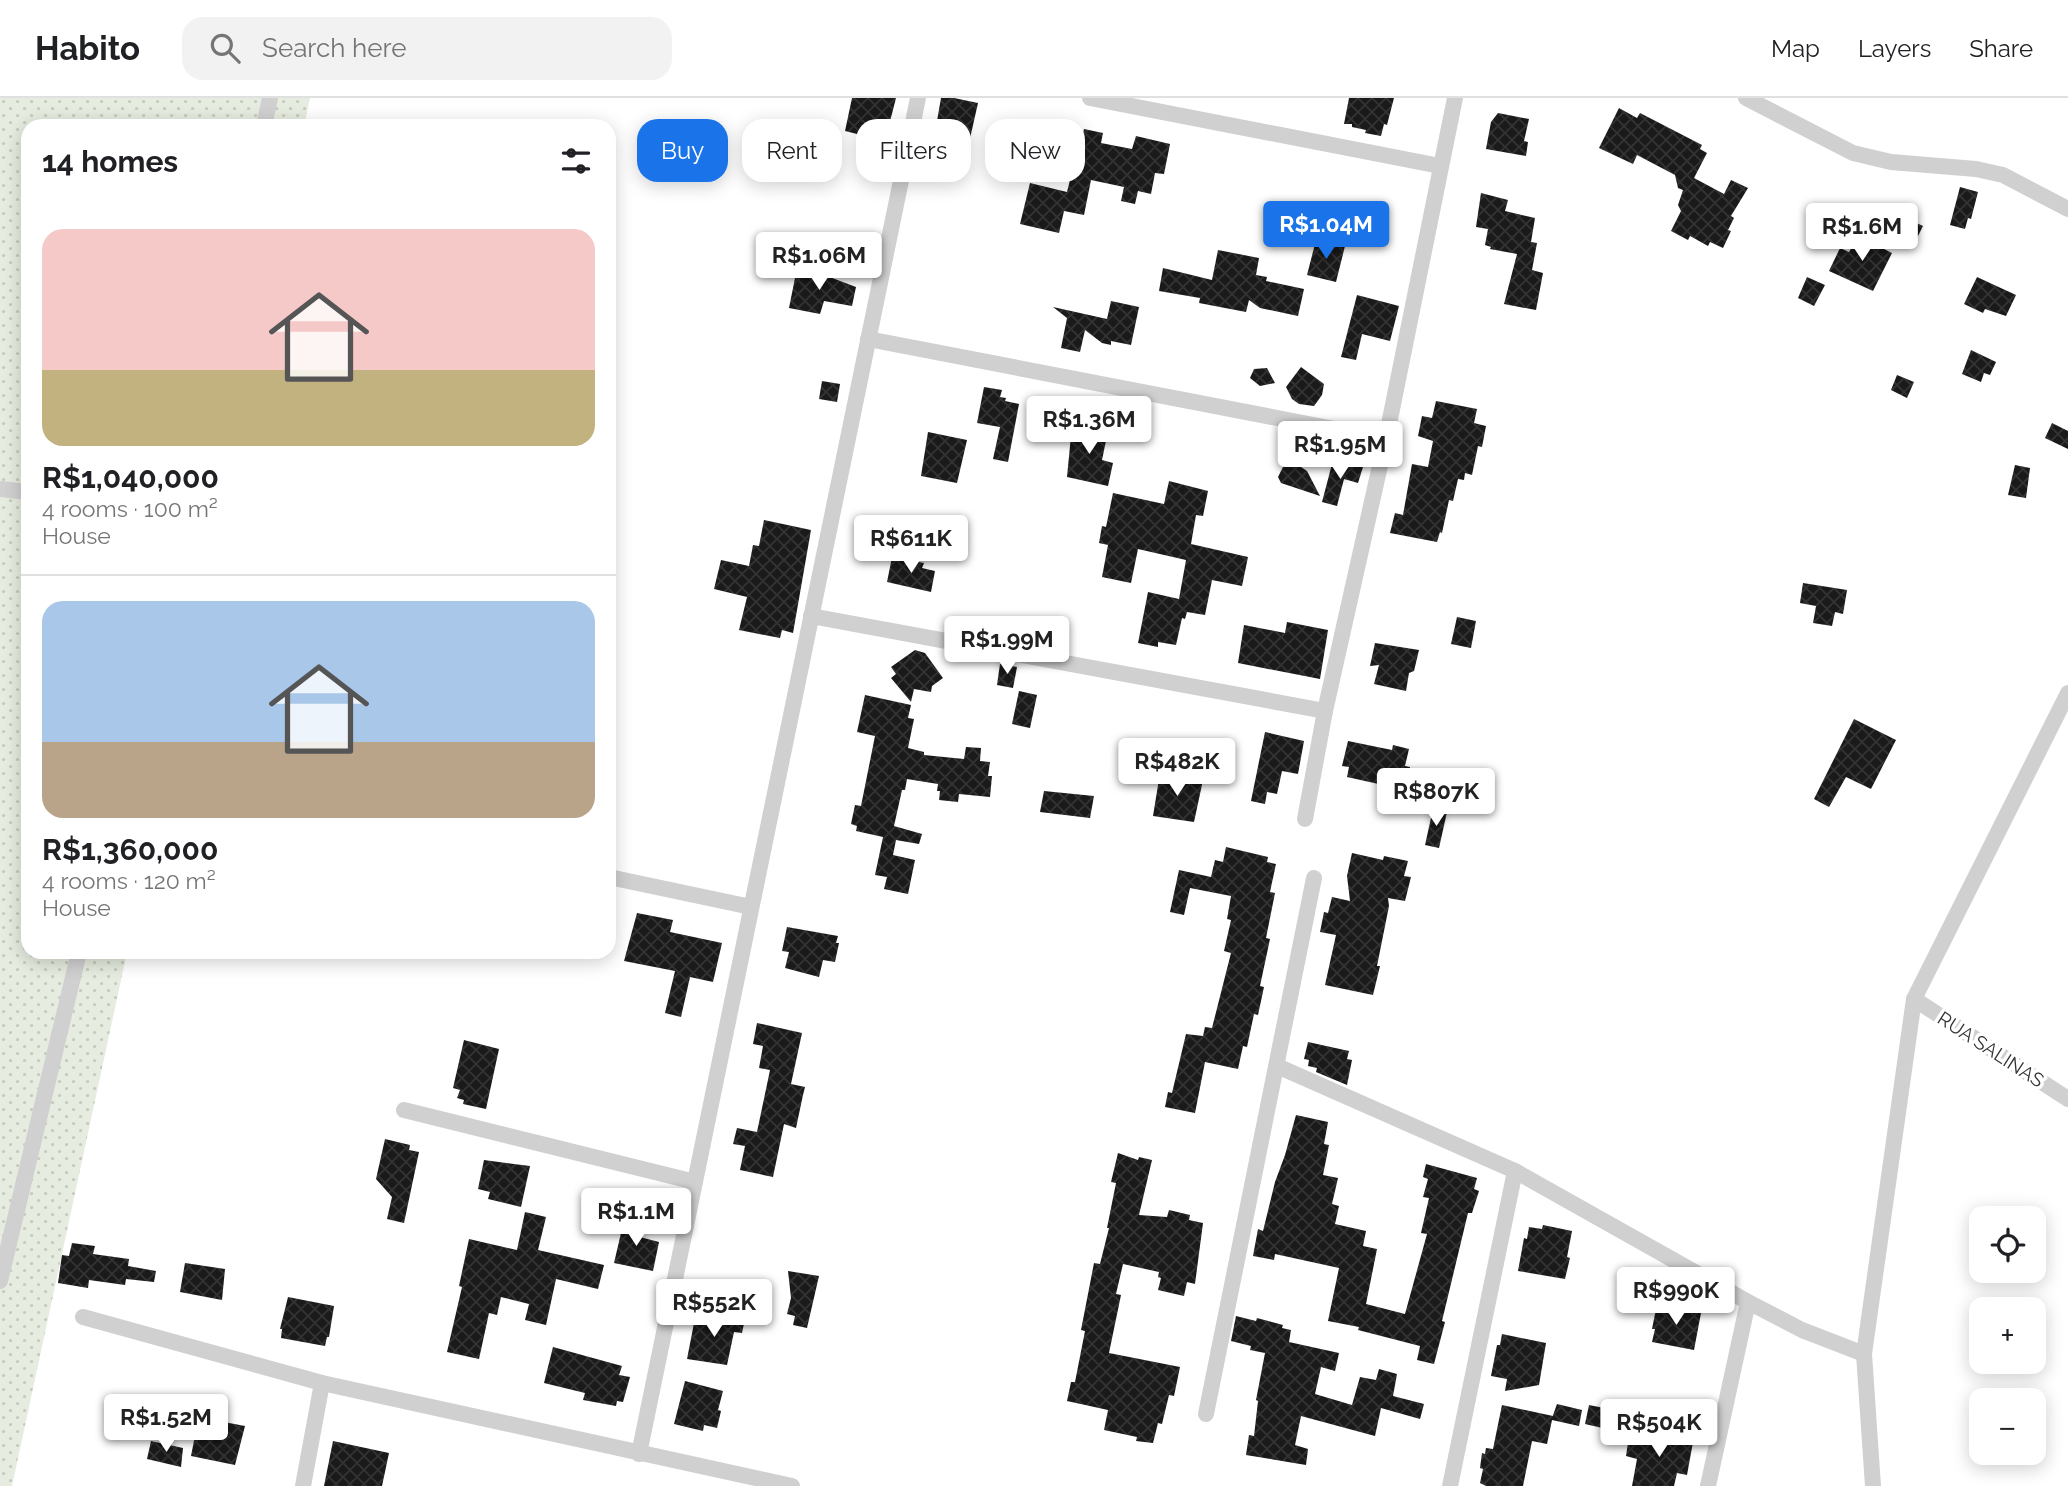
<!DOCTYPE html>
<meta charset="utf-8">
<style>
:root{--surface:#fff;--page:#f2f2f2;--text:#202124;--muted:#757577;--line:#e0e0e0;--accent:#1a73e8}
body{margin:0;font-family:Raleway,sans-serif;background:var(--page);color:var(--text);height:100vh;display:flex;flex-direction:column;font-size:26px;white-space:nowrap}
*{box-sizing:border-box;margin:0}
p{font-size:23px;color:var(--muted)}
.icon{flex:none;width:38px;height:38px;fill:none;stroke:currentColor;stroke-width:2;stroke-linecap:round;stroke-linejoin:round}
.map{position:relative;flex:1;overflow:hidden}
.panel{position:absolute;left:21px;top:21px;width:595px;height:840px;display:flex;flex-direction:column;background:var(--surface);border-radius:21px;box-shadow:0 4px 18px #0003}
.panel>*{flex:none}
.hud{position:absolute;left:637px;top:21px;width:665px;height:63px;display:flex;gap:14px}
.buttons{position:absolute;left:1969px;top:1108px;display:grid;gap:14px}
.buttons a{display:grid;place-items:center;width:77px;height:77px;border-radius:14px;background:var(--surface);box-shadow:0 4px 18px #0003;font-size:35px}
.price{position:absolute;translate:-50% -60px;padding:0 16px;border-radius:7px;background:#fff;color:#222;font-size:23px;line-height:46px;filter:drop-shadow(0 2px 4px #0008)}
.price::after{content:'';position:absolute;left:50%;top:42px;width:21px;height:16px;margin-left:-10px;background:inherit;clip-path:polygon(0 0,100% 0,50% 100%)}
.price.active{background:var(--accent);color:#fff}
ul{padding:0;list-style:none}
li{display:grid;align-content:center;gap:14px;height:371px;padding:0 21px}
li+li{border-top:2px solid var(--line)}
li span{display:grid;place-items:center;height:217px;border-radius:21px;color:#555}
li>.icon{margin-inline-start:auto}
span .icon{width:126px;height:126px;fill:#fffc;stroke-width:1}
li b{font-size:30px}
h2{display:flex;justify-content:space-between;align-items:center;height:84px;padding:0 21px;font-size:30px}
.tag{padding:0 24px;border-radius:21px;background:var(--surface);box-shadow:0 4px 18px #0003;font-size:24px;line-height:63px}
.tag.active{background:var(--accent);color:#fff}
header{display:flex;align-items:center;gap:42px;box-sizing:border-box;height:98px;padding:0 35px;background:var(--surface);border-bottom:2px solid var(--line)}
header strong{font-size:33px}
nav{display:flex;gap:38px;margin-inline-start:auto;font-size:24px}
.search{width:490px;height:63px;background:var(--page);display:flex;align-items:center;gap:18px;box-sizing:border-box;padding:0 24px;border-radius:21px;color:var(--muted);font-size:26px}
.map>svg:first-child{display:block}
.grass{fill:url(#grass-dots)}
.building{fill:url(#building-cross-hatch)}
.lines{fill:none;stroke-linecap:round;stroke-linejoin:round}
.street{stroke:#d0d0d0;stroke-width:16}
.labels{text-anchor:middle;stroke-width:7;stroke-linejoin:round;paint-order:stroke}
.street-label{font-size:19px;fill:#333;stroke:#fff}
</style>
<header>
<strong>Habito</strong>
<div class="search"><svg class="icon" aria-label="search" viewBox="0 0 24 24"><circle cx="10" cy="10" r="6"/><path d="M15 15l6 6"/></svg>Search here</div>
<nav><a>Map</a><a>Layers</a><a>Share</a></nav>
</header>
<div class="map">
<svg width="2068" height="1388" viewBox="0 0 2068 1388">
<defs>
<pattern id="grass-dots" width="8" height="8" patternUnits="userSpaceOnUse" patternTransform="scale(1.75)"><rect width="8" height="8" fill="#e6ecdf"/><path d="M2 2h.1M6 6h.1" fill="none" stroke="#c6cbc0" stroke-width="1.8" stroke-linecap="round"/></pattern>
<pattern id="building-cross-hatch" width="8" height="8" patternUnits="userSpaceOnUse" patternTransform="scale(1.75)"><rect width="8" height="8" fill="#1a1a1a"/><path d="M0 0l8 8M0 8l8-8" fill="none" stroke="#333"/></pattern>
</defs>
<rect width="100%" height="100%" fill="#fff"/>
<path class="grass" d="M0 0H310L304 28H28V854H127L12 1388H0Z"/>
<g class="building">
<path d="M852 0H896L885 43 845 33Z"/>
<path d="M941 0H954L978 5 962 76 929 69Z"/>
<path d="M1349 0H1394L1388 23 1387 27 1384 26 1381 38 1365 35 1366 32 1352 29V26H1344Z"/>
<path d="M1619 10 1637 20 1640 15 1702 47 1700 51 1707 55 1694 80 1724 96 1731 82 1748 90 1731 118 1734 120 1728 132 1731 133 1723 150 1710 144 1708 148 1690 138 1688 142 1671 133 1681 113 1678 107 1683 92 1678 90 1675 77 1637 57 1633 66 1599 50Z"/>
<path d="M1498 15 1529 21 1524 43 1528 44 1526 58 1486 51 1491 24Z"/>
<path d="M1084 31 1103 35 1101 45 1132 51 1136 38 1170 46 1164 76 1155 75 1151 96 1138 93 1135 106 1121 103 1124 89 1091 82 1084 117 1064 113 1059 135 1020 126 1030 85 1067 94 1071 78H1074Z"/>
<path d="M880 46 896 49 891 72 875 68Z"/>
<path d="M1960 89 1978 94 1971 121 1968 120 1965 131 1950 127Z"/>
<path d="M1481 95 1508 102 1505 113 1535 120 1531 144 1537 145 1532 172 1543 175 1536 212 1504 206 1517 156 1490 151 1491 149 1485 147 1488 131 1476 129Z"/>
<path d="M1901 118 1923 128 1915 144 1894 133Z"/>
<path d="M1858 138 1892 155 1873 193 1829 173 1840 150 1849 154Z"/>
<path d="M1316 142 1345 148 1336 184 1307 177Z"/>
<path d="M1218 152 1259 160 1256 177 1267 179 1266 183 1304 191 1298 218 1260 210 1249 202 1246 214 1199 205 1200 200 1159 193 1163 170 1212 182Z"/>
<path d="M797 170 828 176 827 178 856 189 852 208 824 203 820 216 789 210Z"/>
<path d="M1807 179 1825 187 1814 208 1798 200Z"/>
<path d="M1977 179 2016 197 2006 218 1985 211 1983 215 1964 206Z"/>
<path d="M1357 197 1399 208 1390 243 1362 236 1356 262 1341 259Z"/>
<path d="M1111 203 1139 209 1131 247 1111 243V247L1102 245 1085 232 1080 254 1061 250 1067 220 1053 209 1107 221Z"/>
<path d="M1971 252 1996 264 1990 277 1984 275 1981 284 1962 276Z"/>
<path d="M1301 269 1324 286 1322 297 1314 308 1299 306 1292 301 1286 289Z"/>
<path d="M1267 270 1275 285 1260 288 1250 280 1254 271Z"/>
<path d="M1897 277 1914 284 1907 300 1891 292Z"/>
<path d="M822 283 840 286 837 304 819 301Z"/>
<path d="M984 289 1002 292 1000 299 1006 300 1005 303 1019 306 1008 364 993 361 1000 329 977 325Z"/>
<path d="M1436 303 1477 311 1474 325 1486 328 1482 349 1478 348 1472 377 1465 375 1464 382 1458 381 1453 403 1449 402 1442 435 1440 434 1437 444 1390 435 1395 415 1403 417 1412 366 1428 369 1433 343 1418 338 1422 318 1432 320Z"/>
<path d="M2052 325 2068 333V351L2045 340Z"/>
<path d="M1072 327 1108 333 1102 362 1113 365 1108 388 1067 379Z"/>
<path d="M928 334 967 342 957 385 921 378Z"/>
<path d="M1347 365 1363 369 1358 385 1344 381 1337 408 1322 404 1332 366 1346 369Z"/>
<path d="M1284 367H1298L1307 373 1320 398 1281 385 1278 379Z"/>
<path d="M2015 367 2030 370 2026 400 2008 397Z"/>
<path d="M1169 383 1208 393 1203 418 1196 417 1191 446 1248 459 1242 488 1212 482 1205 517 1187 514 1185 521 1182 520 1176 547 1158 544V549L1138 545 1148 494 1179 501 1186 462 1138 451 1131 485 1102 479 1108 447 1099 445 1102 428 1106 429 1113 395 1164 406Z"/>
<path d="M764 422 811 432 793 535 782 532 780 540 739 532 747 499 714 491 721 462 749 468 753 447 759 448Z"/>
<path d="M892 459 924 465 922 470 935 473 931 494 887 484Z"/>
<path d="M1803 485 1847 492 1843 516 1835 514 1832 528 1813 525 1816 508 1800 505Z"/>
<path d="M1457 519 1476 523 1471 550 1451 546Z"/>
<path d="M1287 524 1328 532 1320 581 1238 565 1244 527 1285 535Z"/>
<path d="M1375 545 1419 552 1414 573 1409 575 1406 593 1374 586 1379 567 1370 568Z"/>
<path d="M915 552 925 555 943 580 932 588 931 594 914 591 911 604 891 580 896 576 891 569Z"/>
<path d="M1000 566 1017 569 1013 590 997 587Z"/>
<path d="M1019 593 1037 597 1030 630 1012 626Z"/>
<path d="M865 597 911 607 908 620 914 621 908 650 924 654V657L964 661 966 649 981 650 980 663 990 664 988 678H992L990 699 959 696 958 704 939 702 940 693H937L938 686 907 681 905 692H902L894 728 922 736 919 746 896 742 893 757 915 762 908 796 884 791 887 779 875 777 883 739 856 733 857 728 851 726 855 707 861 708 875 638 857 634Z"/>
<path d="M1854 621 1896 642 1871 691 1846 679 1829 709 1814 701Z"/>
<path d="M1265 634 1304 643 1298 676 1282 673 1277 696 1267 694 1265 706 1251 703Z"/>
<path d="M1348 643 1392 652 1393 647 1409 651 1405 668 1410 669 1409 676 1413 677 1410 693 1347 679 1349 669 1342 668Z"/>
<path d="M1160 675 1203 682 1194 724 1153 718Z"/>
<path d="M1044 693 1094 698 1090 720 1040 714Z"/>
<path d="M1433 711 1447 714 1439 750 1425 747Z"/>
<path d="M1226 749 1268 759 1267 764 1276 766 1270 794 1275 795 1266 840 1270 841 1260 888 1264 889 1258 917 1254 916 1247 949 1243 948 1238 971 1205 964 1195 1015 1165 1009 1168 994 1172 995 1186 936 1203 938 1205 929 1212 930 1231 855 1224 853 1231 822 1227 821 1231 798 1190 790 1184 817 1170 814 1179 772 1211 779 1215 762 1223 764Z"/>
<path d="M1352 755 1383 762 1384 758 1408 763 1404 778 1411 779 1405 803 1388 800 1389 808 1377 868H1380L1373 897 1325 887 1336 837 1320 834 1324 814 1328 815 1332 799 1350 803 1347 778Z"/>
<path d="M637 815 673 822 670 834 722 845 713 884 690 879 681 919 665 915 675 873 624 863Z"/>
<path d="M787 829 838 838 836 845H839L835 864 823 862 819 879 785 870 789 854 782 853Z"/>
<path d="M757 925 802 935 791 986 805 989 803 997 796 1030 784 1026 773 1079 740 1072 745 1048 733 1046 737 1030 757 1034 770 972 759 970 763 948 753 946Z"/>
<path d="M464 942 499 951 486 1011 463 1006 464 1002 457 1000 460 992 453 990Z"/>
<path d="M1308 944 1349 953 1347 961 1352 962 1347 987 1316 974 1317 970 1308 968 1309 962 1304 961Z"/>
<path d="M1296 1017 1328 1024 1324 1046 1329 1047 1323 1077 1338 1080 1332 1106 1339 1108 1335 1126 1366 1133 1363 1148 1377 1151 1366 1206 1405 1216 1427 1136 1421 1135 1429 1100 1423 1099 1428 1081 1423 1079 1426 1066 1477 1080 1474 1091 1479 1093 1472 1115H1468L1442 1223 1445 1224 1434 1266 1417 1262 1420 1248 1358 1232 1359 1229 1328 1223 1339 1170 1275 1156 1274 1162 1253 1158 1258 1131 1263 1133 1275 1084 1285 1057Z"/>
<path d="M385 1041 410 1047 409 1052 419 1054 404 1125 387 1121 392 1099 376 1081Z"/>
<path d="M1118 1055 1138 1062 1139 1059 1152 1062 1139 1117 1167 1119 1169 1112 1190 1117 1189 1122 1203 1125 1195 1186 1187 1184 1184 1198 1158 1192 1161 1180 1158 1179 1159 1174 1123 1166 1116 1196 1121 1197 1109 1255 1180 1269 1174 1298 1169 1297 1162 1326 1158 1325 1153 1345 1136 1343 1137 1339 1104 1332 1108 1312 1067 1303 1071 1284H1075L1085 1233 1081 1232 1094 1165 1100 1166 1109 1130H1107L1116 1085 1111 1084Z"/>
<path d="M484 1062 530 1068 521 1109 488 1101 490 1094 478 1091Z"/>
<path d="M525 1114 546 1119 538 1152 604 1167 598 1191 556 1181 546 1227 525 1222 529 1206 501 1199 497 1217 489 1215 479 1261 447 1254 462 1189 459 1188 469 1141 517 1152Z"/>
<path d="M624 1122 642 1127 640 1139 659 1144 653 1173 614 1165Z"/>
<path d="M1543 1127 1572 1133 1567 1159 1570 1160 1565 1181 1518 1173 1524 1140 1527 1141 1529 1129 1542 1131Z"/>
<path d="M72 1145 95 1148 93 1156 129 1161 128 1168 156 1173 154 1184 126 1181 125 1187 89 1182 88 1190 58 1185 62 1157 69 1158Z"/>
<path d="M185 1165 225 1171 222 1202 180 1194Z"/>
<path d="M788 1173 819 1178 807 1230 793 1227 795 1218 787 1216 791 1200Z"/>
<path d="M288 1199 334 1208 329 1239H327L325 1248 281 1240 282 1231H280Z"/>
<path d="M1657 1206 1701 1215 1694 1252 1652 1244 1655 1231H1652Z"/>
<path d="M723 1217 745 1221 742 1235 734 1234 727 1267 687 1261 695 1220 698 1218 722 1223Z"/>
<path d="M1236 1218 1256 1223 1257 1220 1283 1227 1282 1230 1291 1232 1289 1244 1339 1255 1335 1273 1321 1269 1315 1296 1352 1307 1360 1279 1376 1282 1379 1271 1397 1276 1393 1298 1424 1306 1420 1321 1381 1310 1375 1338 1301 1318 1295 1347 1308 1351 1306 1367 1246 1357 1249 1337 1254 1338 1258 1303 1256 1302 1265 1255 1250 1252 1251 1248 1231 1243Z"/>
<path d="M1502 1236 1546 1245 1539 1287 1505 1293 1507 1281 1491 1278 1497 1247H1500Z"/>
<path d="M553 1249 622 1268 619 1277 630 1279 623 1304 617 1303 616 1308 583 1302 585 1295 544 1285Z"/>
<path d="M685 1283 723 1293 718 1312 721 1313 717 1330 704 1327 703 1333 674 1326Z"/>
<path d="M1557 1306 1582 1312 1579 1328 1552 1322 1547 1346 1532 1343 1523 1388H1486L1480 1385 1483 1371 1480 1370 1482 1355 1485 1356 1486 1350 1493 1351 1502 1307 1553 1318 1552 1320Z"/>
<path d="M1589 1307 1614 1312 1611 1332 1585 1326Z"/>
<path d="M200 1312 226 1316 224 1324 245 1328 235 1367 191 1358Z"/>
<path d="M1640 1332 1693 1344 1687 1377 1677 1375 1674 1388H1632L1637 1361 1626 1358 1628 1345 1636 1346Z"/>
<path d="M151 1343 183 1350 181 1369 147 1361Z"/>
<path d="M333 1343 389 1355 382 1388H324Z"/>
</g>
<g class="lines">
<g class="street">
<path d="M1090 0 1440 68"/>
<path d="M1746 0 1853 55 1891 64 1976 71 2003 77 2068 111"/>
<path d="M264 28 270 0"/>
<path d="M868 241 1386 341"/>
<path d="M0 391 28 394"/>
<path d="M811 518 1325 613 1386 341 1455 0"/>
<path d="M1305 721 1325 613"/>
<path d="M609 779 751 809"/>
<path d="M1914 901 2068 1001"/>
<path d="M1277 968 1515 1073 1748 1204 1802 1232 1864 1256"/>
<path d="M404 1012 695 1084"/>
<path d="M0 1183 79 854"/>
<path d="M83 1219 322 1285 792 1388"/>
<path d="M1206 1316 1314 780"/>
<path d="M639 1356 918 0"/>
<path d="M303 1388 322 1285"/>
<path d="M1450 1388 1515 1073"/>
<path d="M1708 1388 1748 1204"/>
<path d="M1873 1388 1864 1256 1914 901 2068 595"/>
</g>
</g>
<g class="labels">
<g class="street-label">
<text transform="translate(1991 951) rotate(33)" y="7">RUA SALINAS</text>
</g>
</g>
</svg>
<div class="buttons">
<a><svg class="icon" aria-label="locate" viewBox="0 0 24 24"><circle cx="12" cy="12" r="6"/><path d="M12 2v4M12 18v4M2 12h4M18 12h4"/></svg></a>
<a>+</a>
<a>−</a>
</div>
<b class="price active" style="left:1326px;top:163px">R$1.04M</b>
<b class="price" style="left:1862px;top:165px">R$1.6M</b>
<b class="price" style="left:819px;top:194px">R$1.06M</b>
<b class="price" style="left:1089px;top:358px">R$1.36M</b>
<b class="price" style="left:1340px;top:383px">R$1.95M</b>
<b class="price" style="left:911px;top:477px">R$611K</b>
<b class="price" style="left:1007px;top:578px">R$1.99M</b>
<b class="price" style="left:1177px;top:700px">R$482K</b>
<b class="price" style="left:1436px;top:730px">R$807K</b>
<b class="price" style="left:636px;top:1150px">R$1.1M</b>
<b class="price" style="left:1676px;top:1229px">R$990K</b>
<b class="price" style="left:714px;top:1241px">R$552K</b>
<b class="price" style="left:166px;top:1356px">R$1.52M</b>
<b class="price" style="left:1659px;top:1361px">R$504K</b>
<div class="hud">
<a class="tag active">Buy</a>
<a class="tag">Rent</a>
<a class="tag">Filters</a>
<a class="tag">New</a>
</div>
<section class="panel">
<h2>14 homes<svg class="icon" aria-label="filters" viewBox="0 0 24 24"><path d="M4 7h16M4 17h16"/><circle cx="9" cy="7" r="2"/><circle cx="15" cy="17" r="2"/></svg></h2>
<ul>
<li><span style="background:linear-gradient(#f6c9c9 65%,#c2b280 0)"><svg class="icon" aria-label="home" viewBox="0 0 24 24"><path d="M3 11l9-7 9 7M6 9v11h12V9"/></svg></span><div><b>R$1,040,000</b><p>4 rooms · 100 m²</p><p>House</p></div></li>
<li><span style="background:linear-gradient(#a9c7e8 65%,#b9a48a 0)"><svg class="icon" aria-label="home" viewBox="0 0 24 24"><path d="M3 11l9-7 9 7M6 9v11h12V9"/></svg></span><div><b>R$1,360,000</b><p>4 rooms · 120 m²</p><p>House</p></div></li>
</ul>
</section>
</div>
